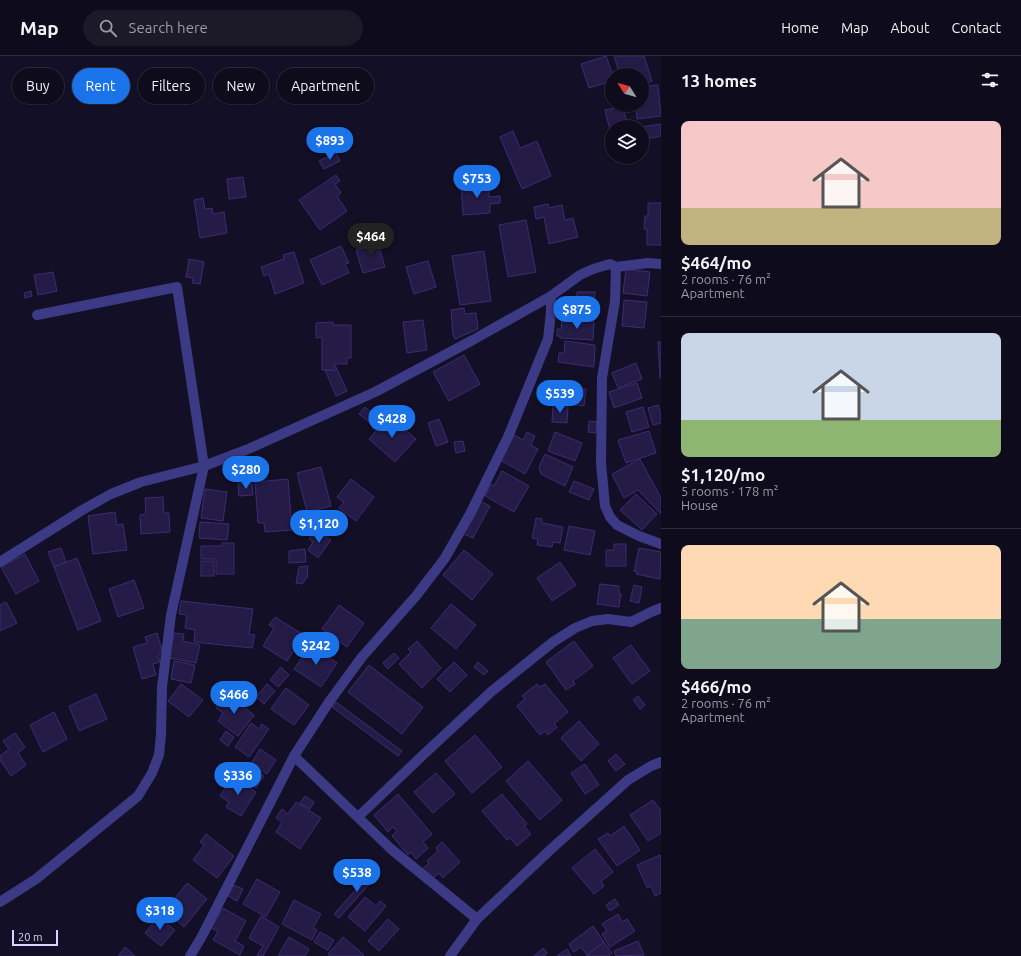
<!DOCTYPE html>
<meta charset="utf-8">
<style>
:root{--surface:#0e0b1c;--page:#1c1929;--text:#f1f3f6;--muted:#9b9ba3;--line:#2e2b3b;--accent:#1a73e8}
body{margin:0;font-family:Ubuntu,sans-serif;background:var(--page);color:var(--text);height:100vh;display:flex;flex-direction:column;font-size:15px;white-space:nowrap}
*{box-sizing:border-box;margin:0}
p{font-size:13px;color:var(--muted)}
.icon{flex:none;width:22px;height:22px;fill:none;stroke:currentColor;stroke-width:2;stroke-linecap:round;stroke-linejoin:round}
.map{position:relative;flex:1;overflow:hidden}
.panel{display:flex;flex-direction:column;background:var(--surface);width:360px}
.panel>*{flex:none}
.top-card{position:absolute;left:12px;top:12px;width:380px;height:36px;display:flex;gap:8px}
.needle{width:26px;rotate:307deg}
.controls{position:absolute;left:605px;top:12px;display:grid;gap:8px}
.controls a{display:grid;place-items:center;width:44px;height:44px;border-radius:50%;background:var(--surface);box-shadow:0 1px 3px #0004,0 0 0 1px var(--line);font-size:20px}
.scale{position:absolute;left:12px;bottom:10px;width:46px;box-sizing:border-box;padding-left:4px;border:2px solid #d9d4ff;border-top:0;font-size:11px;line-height:14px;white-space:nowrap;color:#d9d4ff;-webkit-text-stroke:3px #130f26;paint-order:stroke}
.price{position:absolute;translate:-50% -34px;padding:0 9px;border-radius:14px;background:var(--accent);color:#fff;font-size:13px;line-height:26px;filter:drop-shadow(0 1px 2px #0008)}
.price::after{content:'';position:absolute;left:50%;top:24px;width:12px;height:9px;margin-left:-6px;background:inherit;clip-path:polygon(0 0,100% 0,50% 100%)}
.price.selected{background:#222;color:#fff}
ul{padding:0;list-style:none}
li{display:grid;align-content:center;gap:8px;height:212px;padding:0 20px}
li+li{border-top:1px solid var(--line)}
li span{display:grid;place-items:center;height:124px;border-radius:8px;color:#555}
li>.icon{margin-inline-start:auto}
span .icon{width:72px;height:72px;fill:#fffc;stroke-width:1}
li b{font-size:17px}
h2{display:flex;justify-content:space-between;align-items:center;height:48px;padding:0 20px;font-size:17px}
.chip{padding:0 14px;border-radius:18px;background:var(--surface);box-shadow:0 1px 3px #0004,0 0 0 1px var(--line);font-size:14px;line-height:36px}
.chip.selected{background:var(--accent);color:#fff}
header{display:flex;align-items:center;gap:24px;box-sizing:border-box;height:56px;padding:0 20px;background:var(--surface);border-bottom:1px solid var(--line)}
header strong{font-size:19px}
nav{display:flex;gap:22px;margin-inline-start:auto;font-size:14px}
.search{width:280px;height:36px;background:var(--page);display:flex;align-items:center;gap:10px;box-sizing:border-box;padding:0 14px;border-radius:22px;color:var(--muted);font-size:15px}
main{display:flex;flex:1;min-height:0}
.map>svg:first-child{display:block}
.building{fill:#241b47;stroke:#3b2d73}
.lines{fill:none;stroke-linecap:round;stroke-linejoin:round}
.street{stroke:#3d3a85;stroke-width:10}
</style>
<header>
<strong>Map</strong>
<div class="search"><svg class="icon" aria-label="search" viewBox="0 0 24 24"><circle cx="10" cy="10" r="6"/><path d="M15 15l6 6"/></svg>Search here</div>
<nav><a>Home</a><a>Map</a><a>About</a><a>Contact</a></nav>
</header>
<main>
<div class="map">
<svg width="661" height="900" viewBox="0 0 661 900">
<rect width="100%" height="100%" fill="#130f26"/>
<g class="building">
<path d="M606 0 613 19 612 25 589 32 581 8Z"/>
<path d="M614 0H644L652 25 642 28V19H632V17L620 19Z"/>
<path d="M658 29 661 60 637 63 636 53 629 54V49H642V34L649 33V30Z"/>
<path d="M621 51 622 56H624L628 70 612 71V74H610L605 54Z"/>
<path d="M661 68V80L642 84 641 71Z"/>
<path d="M513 75 520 92 537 85 551 120 522 133 500 81Z"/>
<path d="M336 97 340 105 324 113 319 105Z"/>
<path d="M336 119 340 125 335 128 341 137 337 140 347 155 320 174 299 144Z"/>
<path d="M243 121 246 141 229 143 227 123Z"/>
<path d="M488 126 489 141 500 140V147L490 148V157L463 159 461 129Z"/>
<path d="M203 142 205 153 212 152 213 158 224 156 227 177 200 182 194 144Z"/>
<path d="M648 147H661V189H647V173H644L645 160H648Z"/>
<path d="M548 148 549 152 562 149 565 164 573 162 578 181 549 188 544 161 536 163 534 151Z"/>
<path d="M526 164 536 216 508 221 499 169Z"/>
<path d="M377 184 385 211 363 217 356 194 366 192 364 188Z"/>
<path d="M341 190 349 207 345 208 349 217 322 229 310 204Z"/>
<path d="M484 195 491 245 460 249 452 200Z"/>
<path d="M294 196 304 227 275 238 269 218 264 220 261 211 284 203 283 199Z"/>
<path d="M189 203 204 206 200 228 192 227 193 222 186 221Z"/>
<path d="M428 205 436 231 414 238 406 211Z"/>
<path d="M626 213 650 216 647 240 623 237Z"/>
<path d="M53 216 57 235 38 239 34 219Z"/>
<path d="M31 235 32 240 25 242 24 237Z"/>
<path d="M577 236H595L594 255 576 254Z"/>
<path d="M624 244 647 246 644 272 622 270Z"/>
<path d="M464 252 465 258 476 257 478 273 455 283 453 279 451 254Z"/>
<path d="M562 263 594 265 593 284 560 282V280H557V273H561Z"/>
<path d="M423 264 427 294 407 297 403 266Z"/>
<path d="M333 266V269H351V302H347V308H333V314H322V281L316 282V267Z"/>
<path d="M565 285 595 289 594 311 558 306 559 297H564Z"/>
<path d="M658 286H661V322H660Z"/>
<path d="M464 299 480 328 449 345 433 316Z"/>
<path d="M636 307 642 323 618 332 612 317Z"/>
<path d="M335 309 347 335 336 340 325 314 335 315Z"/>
<path d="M637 327 642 342 614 352 609 336Z"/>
<path d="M560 330 586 333 584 350 558 347Z"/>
<path d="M658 349 661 359V367L653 369 648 352Z"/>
<path d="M553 350 568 351 567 367 552 366Z"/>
<path d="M365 351 380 364 374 370 359 358Z"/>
<path d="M643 351 649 371 632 376 626 356Z"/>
<path d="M389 360 416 383 395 406 369 383Z"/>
<path d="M439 363 448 386 436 390 428 367Z"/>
<path d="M589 365 597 366 596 377 588 376Z"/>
<path d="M649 375 656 397 626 407 618 384Z"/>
<path d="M527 376 535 380 531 389 538 393 525 418 500 404 514 379 523 384Z"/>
<path d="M555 376 582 387 575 405 548 395Z"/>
<path d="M463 385 465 395 456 397 454 386Z"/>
<path d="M545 398 573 411 565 430 541 418 539 411Z"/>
<path d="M640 403 661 442V458L638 434 624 442 612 418Z"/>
<path d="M321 411 331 450 307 456 297 417Z"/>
<path d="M502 415 529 430 514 456 485 440 491 428 494 430Z"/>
<path d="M288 423 292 474 265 476 264 467H258L255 426Z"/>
<path d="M351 423 374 441 356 465 339 452 344 446 337 441Z"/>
<path d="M574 425 594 433 589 444 569 436Z"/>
<path d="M252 427 253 439 239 440 238 428Z"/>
<path d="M205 433 227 436 223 465 201 462Z"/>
<path d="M636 438 657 458 642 474 620 454Z"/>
<path d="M163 441 164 457H169L170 476 141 478 140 459 146 458 145 442Z"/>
<path d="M479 445 490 450 473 482 462 477Z"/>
<path d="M115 456 117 469 123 468 127 494 93 498 88 460Z"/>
<path d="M536 462 542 463V467L563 471 560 487 553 486 552 491 537 489 538 483 532 482Z"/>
<path d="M200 466 229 468 227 484 199 482Z"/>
<path d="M569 470 595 475 590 499 564 494Z"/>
<path d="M314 476 318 479 320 476 331 484 318 502 308 494 313 486 309 483Z"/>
<path d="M222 487H234V518H216V503H201V490H222Z"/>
<path d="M614 488H626V510H606V494H614Z"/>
<path d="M61 492 66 506 54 511 48 496Z"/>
<path d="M639 492 661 496 660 523 636 518 637 516 634 515Z"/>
<path d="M305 493 306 506 289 507V495Z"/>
<path d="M464 494 493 518 472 544 443 519Z"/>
<path d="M25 498 39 525 16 538 1 511Z"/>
<path d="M77 502 101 565 78 574 54 511Z"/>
<rect x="201" y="505" width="13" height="15"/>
<path d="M560 506 576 529 552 545 537 522Z"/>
<path d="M308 510 307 522 302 528 296 527 299 511Z"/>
<path d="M134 524 144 552 118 561 109 533Z"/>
<path d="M600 528 619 530V538H621L619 551 597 548Z"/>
<path d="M634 529 642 531 639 547 630 545Z"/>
<path d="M181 545 253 553 249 578 255 579 252 592 194 586 195 574 185 572 187 559 179 558Z"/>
<path d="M6 546 17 567 0 575V549Z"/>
<path d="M451 548 476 569 456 593 431 572Z"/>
<path d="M339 549 364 567 347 591 322 573Z"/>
<path d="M275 561 304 579 287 605 263 590 274 572 269 569Z"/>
<path d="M157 577 163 597 158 599 160 606 153 608 156 619 142 623 133 591 147 587 145 581Z"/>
<path d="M174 577 184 578 183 585 200 589 196 607 169 602Z"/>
<path d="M417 585 441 612 422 632 399 608 411 596 408 593Z"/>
<path d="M574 585 593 610 573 625 575 628 566 634 546 606Z"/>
<path d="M311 589 337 607 321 631 294 613Z"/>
<path d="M631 589 650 615 632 628 613 602Z"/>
<path d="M394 597 399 602 388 613 383 607Z"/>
<path d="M174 605 195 609 191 627 171 623Z"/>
<path d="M454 606 467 619 450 636 437 623Z"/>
<path d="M478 606 488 615 484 619 474 611Z"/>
<path d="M369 609 423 651 402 678 348 636Z"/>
<path d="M281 611 289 619 278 631 270 624Z"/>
<path d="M181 628 203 644 189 661 168 645Z"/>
<path d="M267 628 275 635 264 648 256 641Z"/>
<path d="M537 628 540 631 545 628 568 656 554 668 557 671 548 679 545 675 540 679 517 650 525 643 522 640Z"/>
<path d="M286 632 309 649 294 669 271 653Z"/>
<path d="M96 638 107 663 79 675 69 650Z"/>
<path d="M226 638 254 659 238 680 218 665 223 657 216 652Z"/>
<path d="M638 640 645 649 640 653 633 644Z"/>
<path d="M336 646 402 695 398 700 332 651Z"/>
<path d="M54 656 67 683 43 696 30 669Z"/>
<path d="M579 665 599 688 581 705 561 682Z"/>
<path d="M251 667 259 673 262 668 269 673 249 701 235 691Z"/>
<path d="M226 675 234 681 228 690 220 684Z"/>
<path d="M15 677 25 691 18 697 26 709 11 720 0 704V700L9 693 3 685Z"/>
<path d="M475 679 502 711 472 737 445 705Z"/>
<path d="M260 693 276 704 267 718 251 708Z"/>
<path d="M616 698 625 708 616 715 608 705Z"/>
<path d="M528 705 562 744 540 764 506 725Z"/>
<path d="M246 708 264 720 256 732 238 720Z"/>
<path d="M585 708 599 729 585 738 571 717Z"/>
<path d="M436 717 455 738 433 757 414 736Z"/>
<path d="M232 721 256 736 241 760 226 751 229 746 220 740Z"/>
<path d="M398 738 432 778 423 786 428 792 416 803 411 796 408 799 392 780 397 775 393 771 388 776 374 759Z"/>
<path d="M502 738 527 768 524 770 531 778 517 790 510 782 507 784 482 755Z"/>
<path d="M305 740 314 746 310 753 300 747Z"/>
<path d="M653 744 661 755V777L648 785 630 759Z"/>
<path d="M296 746 321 762 300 793 276 776 282 766 276 762 282 753 288 758Z"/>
<path d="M624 770 640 794 617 810 598 783 608 777 610 780Z"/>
<path d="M206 778 234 800 217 822 193 804 204 789 200 786Z"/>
<path d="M442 786 460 806 443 822 439 817 431 824 421 814 429 807 427 805 438 795 436 792Z"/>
<path d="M595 793 613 816 601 825 604 830 594 838 572 812Z"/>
<path d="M660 799 661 803V837L655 840 651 830 647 832 637 809Z"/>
<path d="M375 812 380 816 339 862 334 858Z"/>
<path d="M257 823 280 836 266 861 243 848Z"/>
<path d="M187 827 207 843 184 871 165 855Z"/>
<path d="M234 829 243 833 237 845 228 840Z"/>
<path d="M365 841 376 850 380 845 386 850 365 875 348 861Z"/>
<path d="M615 843 619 849 610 855 606 849Z"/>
<path d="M294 844 321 858 313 872 317 874 312 884 282 868Z"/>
<path d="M223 852 246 865 235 885 244 890 240 899 213 884 218 875 211 872Z"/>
<path d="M618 858 622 866 627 863 635 875 610 891 602 878 607 875 602 868Z"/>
<path d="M261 860 279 871 263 900H258L257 899 263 890 249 882Z"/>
<path d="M158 861 175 874 161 890 145 877Z"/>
<path d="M388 863 399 873 379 895 368 885Z"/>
<path d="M593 870 604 886 587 899 581 891 574 896 569 888Z"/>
<path d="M320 876 334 884 328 894 314 886Z"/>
<path d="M289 881 309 893 305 900H278Z"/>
<path d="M343 881 364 899 363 900H330L328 898Z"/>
<path d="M638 885 644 899 616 900 614 895Z"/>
<path d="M604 886 612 897 608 900H587V899Z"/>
<path d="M125 891 135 900H118Z"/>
<path d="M543 892 547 897 544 900H534Z"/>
<path d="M567 893 571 900H557Z"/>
</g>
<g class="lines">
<g class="street">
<path d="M616 211 615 245 602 322 601 407 605 450 610 461 617 469 639 480 661 488"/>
<path d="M0 506 84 453 111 438 141 426 204 410 246 394 375 336 471 285 551 240 580 219 593 213 610 208 616 211 648 207 661 208"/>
<path d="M294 700 391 793 477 863"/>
<path d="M358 761 423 699 492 635 553 586 575 572 592 565 608 563 631 566 651 556 661 552"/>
<path d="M0 846 36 823 138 740 152 717 159 699 161 679 162 631 171 559 204 410 177 231 37 259"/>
<path d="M190 900 201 882 294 700 329 646 362 601 416 540 445 502 470 458 508 381 548 283 551 256V240"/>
<path d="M450 900 477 863 549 795 628 724 651 710 661 706"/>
</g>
</g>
</svg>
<div class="controls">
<a><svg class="needle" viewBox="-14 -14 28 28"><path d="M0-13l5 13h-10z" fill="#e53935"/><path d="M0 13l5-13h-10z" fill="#9b9ba3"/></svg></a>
<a><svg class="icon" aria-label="layers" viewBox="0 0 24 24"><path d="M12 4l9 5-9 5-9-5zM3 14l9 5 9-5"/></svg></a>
</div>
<div class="scale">20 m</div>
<b class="price" style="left:330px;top:105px">$893</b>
<b class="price" style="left:477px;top:143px">$753</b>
<b class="price selected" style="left:371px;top:201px">$464</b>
<b class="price" style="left:577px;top:274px">$875</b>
<b class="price" style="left:560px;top:358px">$539</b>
<b class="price" style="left:392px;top:383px">$428</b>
<b class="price" style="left:246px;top:434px">$280</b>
<b class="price" style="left:319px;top:488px">$1,120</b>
<b class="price" style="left:316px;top:610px">$242</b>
<b class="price" style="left:234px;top:659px">$466</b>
<b class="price" style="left:238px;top:740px">$336</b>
<b class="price" style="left:357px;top:837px">$538</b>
<b class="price" style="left:160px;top:875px">$318</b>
<div class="top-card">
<a class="chip">Buy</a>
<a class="chip selected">Rent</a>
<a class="chip">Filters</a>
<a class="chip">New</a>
<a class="chip">Apartment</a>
</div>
</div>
<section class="panel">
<h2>13 homes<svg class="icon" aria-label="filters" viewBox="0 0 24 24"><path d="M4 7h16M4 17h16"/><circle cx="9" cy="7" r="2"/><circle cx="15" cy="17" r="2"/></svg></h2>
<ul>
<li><span style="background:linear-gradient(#f6c9c9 70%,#c2b280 0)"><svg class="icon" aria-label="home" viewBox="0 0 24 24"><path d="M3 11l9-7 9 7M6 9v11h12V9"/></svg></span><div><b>$464/mo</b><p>2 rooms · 76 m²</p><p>Apartment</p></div></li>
<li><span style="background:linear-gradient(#c9d6e8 70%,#8fb573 0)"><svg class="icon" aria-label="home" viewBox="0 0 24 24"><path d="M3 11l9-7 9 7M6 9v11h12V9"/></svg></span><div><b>$1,120/mo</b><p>5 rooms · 178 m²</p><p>House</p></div></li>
<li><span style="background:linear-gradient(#ffd9b3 60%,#7fa58c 0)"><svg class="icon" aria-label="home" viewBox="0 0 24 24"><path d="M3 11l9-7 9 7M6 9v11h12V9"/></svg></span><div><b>$466/mo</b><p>2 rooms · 76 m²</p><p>Apartment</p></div></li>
</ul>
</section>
</main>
